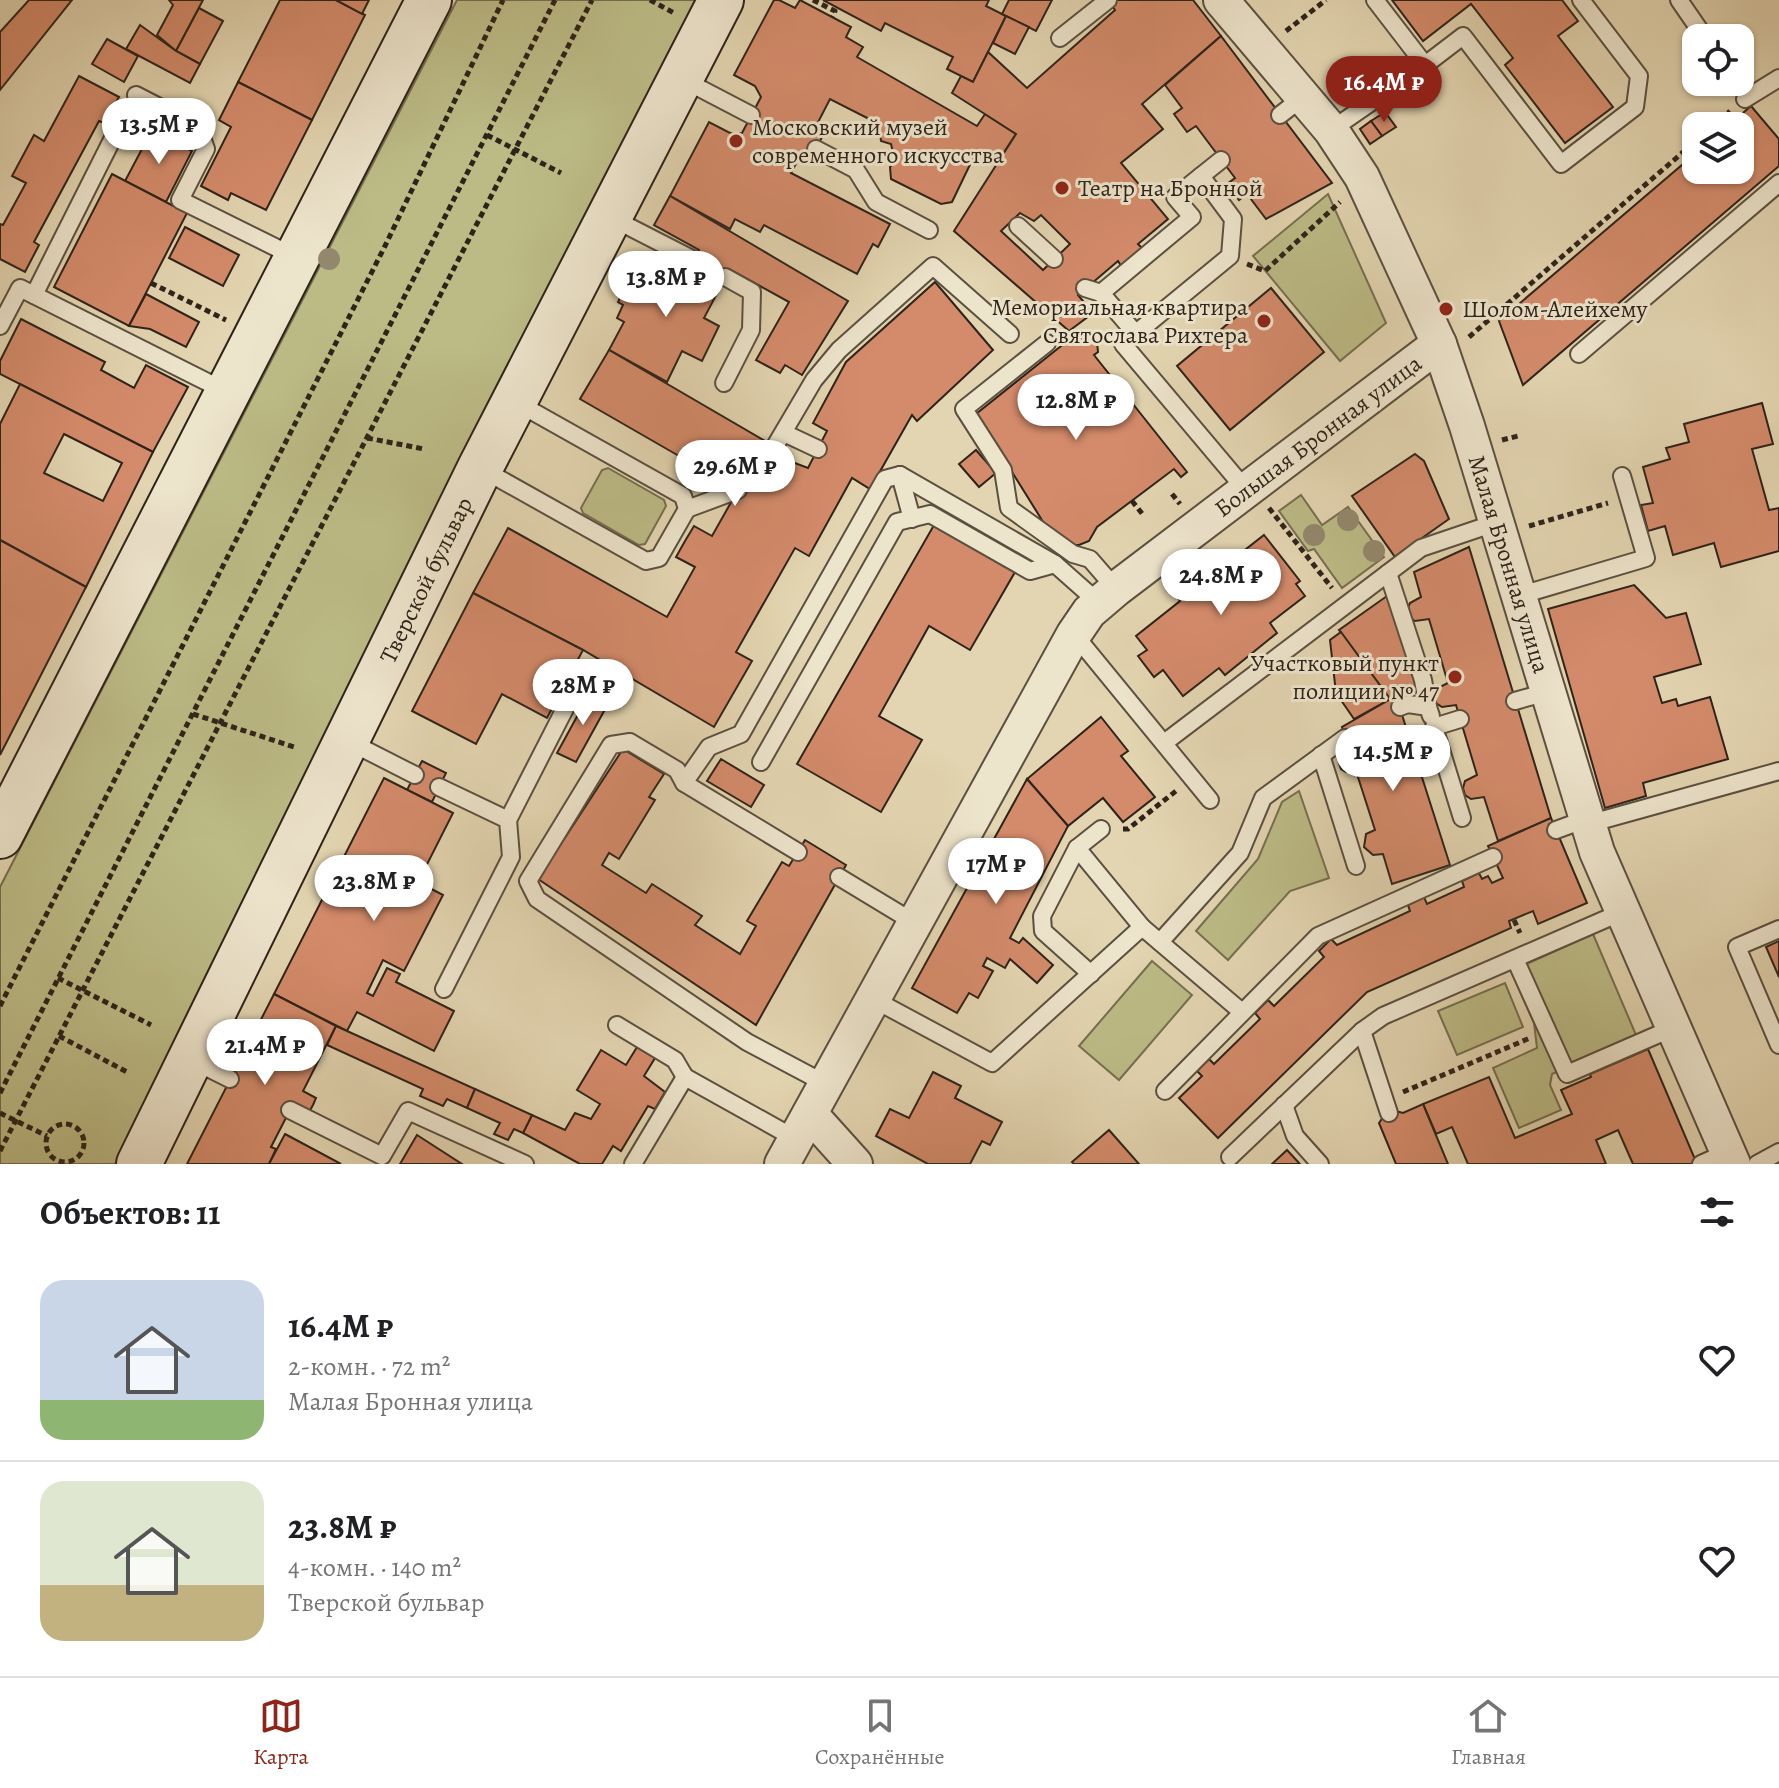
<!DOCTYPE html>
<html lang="ru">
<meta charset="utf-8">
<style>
:root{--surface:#fff;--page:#f2f2f2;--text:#202124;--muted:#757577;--line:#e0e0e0;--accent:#8f2418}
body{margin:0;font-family:Alegreya,serif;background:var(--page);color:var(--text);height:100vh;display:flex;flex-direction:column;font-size:30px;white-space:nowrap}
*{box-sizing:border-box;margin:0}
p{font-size:26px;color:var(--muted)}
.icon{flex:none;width:44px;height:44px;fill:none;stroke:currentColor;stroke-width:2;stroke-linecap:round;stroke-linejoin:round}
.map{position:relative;height:1164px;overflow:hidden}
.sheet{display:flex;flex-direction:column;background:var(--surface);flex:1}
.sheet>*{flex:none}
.fabs{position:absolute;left:1682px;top:24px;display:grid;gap:16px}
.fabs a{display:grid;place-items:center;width:72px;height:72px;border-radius:16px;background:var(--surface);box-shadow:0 2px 6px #0004;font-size:40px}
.price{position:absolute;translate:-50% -68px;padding:0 18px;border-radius:28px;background:#fff;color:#222;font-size:26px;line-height:52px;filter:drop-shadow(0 2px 4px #0008)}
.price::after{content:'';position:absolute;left:50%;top:48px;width:24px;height:18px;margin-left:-12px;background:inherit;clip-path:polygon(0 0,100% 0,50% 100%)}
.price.current{background:var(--accent);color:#fff}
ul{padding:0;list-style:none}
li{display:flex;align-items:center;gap:24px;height:200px;padding:0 40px}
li+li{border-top:2px solid var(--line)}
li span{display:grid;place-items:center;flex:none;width:224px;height:160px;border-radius:24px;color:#555}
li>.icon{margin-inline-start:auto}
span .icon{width:96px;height:96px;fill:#fffc;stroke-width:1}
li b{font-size:34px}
h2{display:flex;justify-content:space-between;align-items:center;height:96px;padding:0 40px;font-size:34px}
.tabs{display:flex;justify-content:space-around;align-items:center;height:112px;border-top:2px solid var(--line);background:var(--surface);font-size:22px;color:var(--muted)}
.tabs a{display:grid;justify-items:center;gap:4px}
.tabs .current{color:var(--accent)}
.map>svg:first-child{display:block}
.green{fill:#bcbb86;stroke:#756f50;stroke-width:2}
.building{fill:#d48b6b;stroke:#2e231a;stroke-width:2;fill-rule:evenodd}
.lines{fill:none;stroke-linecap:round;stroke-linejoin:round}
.lane-casing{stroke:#5b5040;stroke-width:20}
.street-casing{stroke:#5b5040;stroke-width:38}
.secondary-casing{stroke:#2e231a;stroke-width:48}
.path{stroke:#2e231a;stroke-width:5;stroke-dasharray:6 4;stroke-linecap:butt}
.lane{stroke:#ede4cc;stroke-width:16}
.street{stroke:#ede4cc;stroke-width:34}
.secondary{stroke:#ede4cc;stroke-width:44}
.tree{fill:#93886d}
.poi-dot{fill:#8f2418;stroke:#ede4cc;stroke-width:3}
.labels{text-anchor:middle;stroke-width:6;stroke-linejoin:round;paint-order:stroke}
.poi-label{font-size:24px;fill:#2e231a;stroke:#ede4cc;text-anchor:start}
.street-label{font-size:24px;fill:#2e231a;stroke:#ede4cc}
</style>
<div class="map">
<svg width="1779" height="1164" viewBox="0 0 1779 1164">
<rect width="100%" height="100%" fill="#e3d5b1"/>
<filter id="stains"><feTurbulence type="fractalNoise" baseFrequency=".0025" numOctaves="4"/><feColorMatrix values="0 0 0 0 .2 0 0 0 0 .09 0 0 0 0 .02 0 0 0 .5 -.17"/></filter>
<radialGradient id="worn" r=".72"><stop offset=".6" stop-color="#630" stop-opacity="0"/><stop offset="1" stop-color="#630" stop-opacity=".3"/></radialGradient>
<g class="green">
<path d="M457 0H704L306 773 115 1164H0V887Z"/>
<path d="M1328 194 1386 323 1340 361 1253 256Z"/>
<path d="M608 468 664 500 666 506 645 544 639 545 583 513 581 508 602 470Z"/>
<path d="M1301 495 1322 525 1348 507 1384 557 1342 588 1314 549 1308 551 1279 511Z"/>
<path d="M1299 791 1329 878 1290 891 1228 960 1196 931 1258 859 1282 802Z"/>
<path d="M1593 934 1636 1035 1552 1074 1550 1085 1561 1110 1519 1128 1493 1068 1537 1048 1534 1023 1511 971Z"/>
<path d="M1152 961 1192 995 1119 1080 1079 1046Z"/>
<path d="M1505 983 1523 1027 1457 1055 1438 1011Z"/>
</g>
<g class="building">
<path d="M29 0H72L0 90V32Z"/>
<path d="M169 0H203L176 51 157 35 173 5Z"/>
<path d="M280 0H336L365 15 312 120 238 82Z"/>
<path d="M336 0H369L362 14Z"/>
<path d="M774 0H779L795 8 800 0 851 27 846 37 863 47 857 57 977 126 985 114 1016 134 997 163 977 150 952 202 941 204 891 179 890 167 895 161 891 144 881 141 879 124 830 99 815 128 824 133 816 149 809 161 800 156 791 173 890 224 878 247 873 244 857 274 764 225 760 232 735 219 730 229 670 196 709 122 730 133H742L761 97 755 86 734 75Z"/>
<path d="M823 0H989L986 6 1006 16 973 82 947 69 953 57 885 23 881 31Z"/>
<path d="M1009 0H1052L1036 31 1002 14Z"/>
<path d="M1108 0H1193L1221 36 1142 104 1163 129 1121 163 1168 219 1138 244 1142 248 1121 266 1118 261 1078 295 1093 313 1069 331 954 231 1016 134 952 93 961 76 973 82 988 52 1027 88 1115 10ZM1020 213 1034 221 1041 215 1070 244 1043 270 1001 231Z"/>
<path d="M1392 0H1562L1578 21 1558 36 1613 107 1565 143 1505 65 1513 58 1471 4 1423 41Z"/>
<path d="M199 8 223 21 200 64 176 51Z"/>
<path d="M1006 16 1029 27 1015 54 993 43Z"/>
<path d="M140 25 176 51 200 64 190 83 126 49Z"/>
<path d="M1221 36 1332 183 1266 219 1247 194 1239 200 1234 193 1227 184 1235 178 1196 126 1187 132 1174 114 1182 108 1165 85Z"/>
<path d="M107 39 138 56 124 82 92 64Z"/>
<path d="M79 76 119 97 104 123 99 121 34 242 39 245 25 272 0 259V224L3 225 26 183 12 176 34 135 44 141Z"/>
<path d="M238 82 312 120 266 210 231 193 228 200 201 186 231 127 219 120Z"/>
<path d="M1751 106 1779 139V166L1523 385 1499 321 1696 153V170H1740V126H1728Z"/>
<path d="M1385 112 1396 127 1382 136 1371 121Z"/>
<path d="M1371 121 1382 136 1370 144 1360 129Z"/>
<path d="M152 130 192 151 166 202 125 181Z"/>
<path d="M112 174 187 213 129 326 54 287Z"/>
<path d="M670 196 848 301 802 375 785 365 780 373 756 360 789 302 729 269 721 286 689 269 699 250 654 225Z"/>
<path d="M185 227 239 255 223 286 169 258Z"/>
<path d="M661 256 721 286 704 318 719 326 702 361 682 351 667 382 609 350 624 322 617 318 623 305 618 302 624 289 630 292 636 280 646 286Z"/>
<path d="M935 282 993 350 917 421 912 415 870 489 852 478 809 556 795 548 736 652 752 661 714 727 583 650 473 593 508 528 667 617 695 567 676 557 685 541 694 526 712 536 738 490 580 399 609 350 765 441 753 465 772 476 779 464 787 460 808 468 827 431 813 423 846 362Z"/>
<path d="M1271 288 1324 352 1230 430 1177 366Z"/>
<path d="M146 294 199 322 186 347 150 329 129 326Z"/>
<path d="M21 319 105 362 101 370 134 388 146 365 188 387 153 452 0 374V361Z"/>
<path d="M1074 331 1084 343 1093 339 1097 342 1098 352 1094 355 1187 472 1181 477 1174 469 1097 527 1089 541 1079 545H1073L1045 525 976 414 1076 334Z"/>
<path d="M20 384 153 452 86 587 0 540V424ZM64 434 122 463 103 501 44 473Z"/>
<path d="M1762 403 1773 444 1752 449 1769 510 1779 508V551L1721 567 1714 543 1673 555 1665 526 1648 531 1641 505 1653 503 1643 467 1670 459 1666 448 1689 442 1684 424Z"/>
<path d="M976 450 996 473 979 487 959 464Z"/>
<path d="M1415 454 1424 461 1449 519 1395 557 1352 496Z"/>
<path d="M934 525 1015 572 970 650 929 626 879 716 922 740 881 812 797 764Z"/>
<path d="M1264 535 1300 581 1296 584 1305 596 1270 623 1277 633 1225 675 1219 668 1183 696 1163 670 1154 677 1138 656 1147 650 1136 636 1180 601 1172 591 1210 561 1218 571Z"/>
<path d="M0 540 86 587 0 755Z"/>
<path d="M1469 547 1551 818 1498 841 1484 797 1471 799 1465 795 1463 788 1465 781 1477 775 1456 705 1442 707 1436 703 1434 696 1436 689 1448 683 1429 619 1415 621 1409 617 1407 610 1410 603 1421 597 1414 572Z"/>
<path d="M1634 585 1666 618 1686 613 1701 664 1654 677 1662 703 1676 699 1678 706 1710 697 1728 759 1643 783 1646 796 1605 808 1548 609Z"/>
<path d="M473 593 583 650 547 718 502 694 476 744 412 711Z"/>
<path d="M1387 596 1417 689 1390 699 1339 630Z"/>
<path d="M1341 632 1390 699 1354 719 1336 693 1330 640Z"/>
<path d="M591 691 609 702 576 762 557 753Z"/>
<path d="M1396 696 1450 865 1392 884 1383 854 1373 855 1364 847 1366 834 1375 830 1356 771 1346 772 1341 769 1337 757 1340 751 1348 746 1342 727Z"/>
<path d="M1101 717 1128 751 1121 756 1155 797 1123 822 1103 798 1068 826 1027 779Z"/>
<path d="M623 749 664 774 649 797 655 800 619 859 609 853 602 865 646 893 652 884 702 916 695 925 740 954 756 926 747 921 782 862 789 866 805 840 846 865 756 1025 538 879Z"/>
<path d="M721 759 764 785 751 807 707 781Z"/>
<path d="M422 761 446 773 432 802 407 790Z"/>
<path d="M384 778 453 813 418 882 443 895 404 971 383 960 367 993 373 996 387 968 400 974 396 982 454 1011 434 1051 357 1012 347 1031 274 994Z"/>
<path d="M1027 779 1068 826 1010 938 1019 943 1023 938 1053 965 1037 983 1010 959 1005 968 987 958 983 966 993 971 978 998 969 993 957 1013 912 988Z"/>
<path d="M1551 818 1587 903 1538 924 1533 911 1509 921 1511 928 1367 992 1218 1138 1179 1098 1202 1076 1197 1071 1209 1059 1214 1064 1260 1019 1255 1013 1268 1000 1274 1006 1324 957 1319 951 1331 939 1337 945 1410 911 1408 905 1424 897 1427 904 1464 887 1462 881 1479 873 1482 879 1488 876 1492 883 1503 878 1488 846Z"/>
<path d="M1779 941V977L1766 947Z"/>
<path d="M274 994 336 1026 303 1091 316 1098 313 1105 309 1112 293 1104 271 1147 276 1149 269 1164H187Z"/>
<path d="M336 1026 475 1089 467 1108 447 1099 443 1106 420 1096 423 1089 327 1045Z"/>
<path d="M637 1047 655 1058 644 1076 665 1092 655 1109 648 1106 621 1151 613 1146 602 1164H580L523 1133 532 1115 565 1130 575 1113 591 1119 600 1104 577 1090 601 1050 626 1065Z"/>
<path d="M1648 1049 1697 1164H1633L1618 1130 1596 1140 1606 1164H1468L1452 1127 1436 1134 1423 1104 1489 1077 1515 1138 1572 1114 1561 1090 1591 1077 1590 1074Z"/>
<path d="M933 1072 961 1086 955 1098 1002 1122 990 1145 982 1141 970 1164H928L876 1136 890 1109 909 1118Z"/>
<path d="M475 1089 532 1115 523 1133 514 1129 508 1140 494 1134 500 1123 467 1108Z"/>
<path d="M1423 1104 1448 1164H1396L1379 1123 1383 1117 1396 1111 1403 1113Z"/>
<path d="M1109 1130 1139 1164H1074L1072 1162Z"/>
<path d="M285 1134 341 1164H269Z"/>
<path d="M417 1135 462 1164H400Z"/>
<path d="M1287 1150 1300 1164H1272Z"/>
</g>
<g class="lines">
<defs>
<g id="lane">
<path d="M1679 0 1701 32"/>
<path d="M1060 38 1108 0"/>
<path d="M1425 65 1463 36 1561 164 1635 107 1639 76 1581 0"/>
<path d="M682 79 751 115"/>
<path d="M136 95 198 127 206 149 180 200 295 257"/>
<path d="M1745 99 1779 78"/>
<path d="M1280 115 1303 97"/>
<path d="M1331 130 1425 65 1375 0"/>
<path d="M816 149 856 170 876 202 929 230"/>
<path d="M1221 160 1201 176 1233 219 1230 256 1123 344 1246 490"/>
<path d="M610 217 694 260"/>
<path d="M1018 226 1054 259"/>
<path d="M1085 288 1101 293"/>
<path d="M34 295 115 134"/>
<path d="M0 326 20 288 225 391"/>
<path d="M1136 334 1101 293 1192 217 1175 197 1201 176"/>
<path d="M1047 343 964 409 1003 470 1009 508 1073 554 1090 559 1116 589"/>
<path d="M1579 354 1779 183"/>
<path d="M724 383 751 330 752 292 725 277"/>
<path d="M784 433 818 449"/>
<path d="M482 469 646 561 659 558 687 509 683 496 514 401"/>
<path d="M761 470 814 380 839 350 933 266 1010 334"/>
<path d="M900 475 912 519"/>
<path d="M687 509 738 490"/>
<path d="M1388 573 1423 680 1428 707"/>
<path d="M1518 596 1646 558 1622 476"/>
<path d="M1074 634 1210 800"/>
<path d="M1515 701 1547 692"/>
<path d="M1400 707 1408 704 1428 707 1431 716"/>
<path d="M1460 719 1434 727 1462 818"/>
<path d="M348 741 415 775"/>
<path d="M1164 743 1421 548 1495 523"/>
<path d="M1321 755 1356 866"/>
<path d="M761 762 897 522 930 514 1030 571 1055 564"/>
<path d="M684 783 709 747 741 734 885 479 900 475 1055 564 1099 603"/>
<path d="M439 787 508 820 511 857 444 989"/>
<path d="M508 820 573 693"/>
<path d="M1588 824 1779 771"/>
<path d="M1556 830 1586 819"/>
<path d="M1077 848 1142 927"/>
<path d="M798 852 684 783 677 770 630 742 611 745 528 881 537 899 747 1042 826 1084"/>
<path d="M839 877 915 923"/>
<path d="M1779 929 1737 947 1779 1045"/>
<path d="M1160 942 1240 853 1263 798 1345 738"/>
<path d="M1515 959 1567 1074 1673 1028"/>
<path d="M1091 974 1043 931 1042 916 1077 848 1101 829"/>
<path d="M873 999 992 1063 1142 927 1242 1012"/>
<path d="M617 1025 675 1060 685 1077"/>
<path d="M1362 1031 1389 1113"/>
<path d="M192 1060 230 1079"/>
<path d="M1165 1091 1318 936 1493 857"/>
<path d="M1284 1105 1295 1136 1320 1164"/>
<path d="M290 1110 382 1156 408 1111 525 1164"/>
<path d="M1230 1157 1362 1031 1383 1016 1622 912"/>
<path d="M633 1164 685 1077 796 1139"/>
<path d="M1701 1164 1728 1152"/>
<path d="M1757 1164 1779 1152"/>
</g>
<g id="street">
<path d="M1221 0 1331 130 1362 177 1439 344 1467 426 1597 852 1733 1164"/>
<path d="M810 1114 855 1164"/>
<path d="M782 1164 1074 634 1089 612 1116 589 1439 344"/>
</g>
<g id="secondary">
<path d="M0 836 429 0"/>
<path d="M139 1164 480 468 721 0"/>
</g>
</defs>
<use href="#lane" class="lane-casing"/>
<use href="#street" class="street-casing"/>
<use href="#secondary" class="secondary-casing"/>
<g class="path">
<path d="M650 0 674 13"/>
<path d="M813 0 835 11 832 17"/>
<path d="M1286 31 1326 0"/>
<path d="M1713 126 1730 111"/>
<path d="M487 135 561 173"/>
<path d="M1247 264 1265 271 1340 202"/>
<path d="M151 283 226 320"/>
<path d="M1469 337 1696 141"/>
<path d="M367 438 424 449"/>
<path d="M1502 440 1518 436"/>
<path d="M1172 494 1180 504"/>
<path d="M1132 501 1144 516"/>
<path d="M1269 508 1332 588"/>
<path d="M1529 526 1608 503"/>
<path d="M193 714 294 747"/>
<path d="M1123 829H1128L1176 791"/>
<path d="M1514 920 1520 933"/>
<path d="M58 978 151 1025"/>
<path d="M0 1006 385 246 503 0"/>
<path d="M59 1036 127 1072"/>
<path d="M1403 1092 1530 1038"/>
<path d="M0 1093 555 0"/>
<path d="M0 1113 47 1136"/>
<circle cx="65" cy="1143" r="19"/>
<path d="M0 1151 592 0"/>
</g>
<use href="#lane" class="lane"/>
<use href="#street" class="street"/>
<use href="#secondary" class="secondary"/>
</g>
<g class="tree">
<circle cx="329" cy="259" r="11"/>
<circle cx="1348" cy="520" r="11"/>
<circle cx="1314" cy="535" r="11"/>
<circle cx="1374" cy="551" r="11"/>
</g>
<g class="poi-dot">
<circle cx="736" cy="141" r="8"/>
<circle cx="1062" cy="188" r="8"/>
<circle cx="1446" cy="309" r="8"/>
<circle cx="1264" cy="321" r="8"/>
<circle cx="1455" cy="677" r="8"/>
</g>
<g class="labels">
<g class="poi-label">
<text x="752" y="135">Московский музей<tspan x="752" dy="28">современного искусства</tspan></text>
<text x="1078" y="196">Театр на Бронной</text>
<text x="1248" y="315" text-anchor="end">Мемориальная квартира<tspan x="1248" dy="28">Святослава Рихтера</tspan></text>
<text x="1462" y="317">Шолом-Алейхему</text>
<text x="1439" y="671" text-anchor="end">Участковый пункт<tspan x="1439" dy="28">полиции № 47</tspan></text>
</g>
<g class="street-label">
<text transform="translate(1318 436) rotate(-37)" y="8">Большая Бронная улица</text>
<text transform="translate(1509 564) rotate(73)" y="8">Малая Бронная улица</text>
<text transform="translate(426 580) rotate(-64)" y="8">Тверской бульвар</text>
</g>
</g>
<rect width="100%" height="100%" filter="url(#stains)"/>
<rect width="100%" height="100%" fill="url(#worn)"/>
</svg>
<div class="fabs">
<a><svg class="icon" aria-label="locate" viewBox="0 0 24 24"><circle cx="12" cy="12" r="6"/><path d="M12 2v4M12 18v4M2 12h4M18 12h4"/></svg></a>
<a><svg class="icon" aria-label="layers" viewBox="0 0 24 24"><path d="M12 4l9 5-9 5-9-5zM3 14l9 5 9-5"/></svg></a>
</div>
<b class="price current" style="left:1384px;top:124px">16.4M ₽</b>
<b class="price" style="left:159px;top:166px">13.5M ₽</b>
<b class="price" style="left:666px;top:319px">13.8M ₽</b>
<b class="price" style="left:1076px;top:442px">12.8M ₽</b>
<b class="price" style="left:735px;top:508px">29.6M ₽</b>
<b class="price" style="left:1221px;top:617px">24.8M ₽</b>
<b class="price" style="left:583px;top:727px">28M ₽</b>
<b class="price" style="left:1393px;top:793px">14.5M ₽</b>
<b class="price" style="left:996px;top:906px">17M ₽</b>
<b class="price" style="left:374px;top:923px">23.8M ₽</b>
<b class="price" style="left:265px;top:1087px">21.4M ₽</b>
</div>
<section class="sheet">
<h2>Объектов: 11<svg class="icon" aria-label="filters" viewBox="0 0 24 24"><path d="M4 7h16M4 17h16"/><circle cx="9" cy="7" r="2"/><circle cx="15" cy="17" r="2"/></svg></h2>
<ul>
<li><span style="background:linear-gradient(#c9d6e8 75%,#8fb573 0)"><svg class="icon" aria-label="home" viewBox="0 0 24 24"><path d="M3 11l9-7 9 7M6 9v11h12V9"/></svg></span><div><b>16.4M ₽</b><p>2-комн. · 72 m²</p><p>Малая Бронная улица</p></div><svg class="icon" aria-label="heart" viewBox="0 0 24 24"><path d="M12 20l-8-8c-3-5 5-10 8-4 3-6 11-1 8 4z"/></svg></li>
<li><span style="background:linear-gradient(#dfe7d0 65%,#c2b280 0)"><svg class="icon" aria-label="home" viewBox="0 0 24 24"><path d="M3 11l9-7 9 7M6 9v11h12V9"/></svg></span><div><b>23.8M ₽</b><p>4-комн. · 140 m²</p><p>Тверской бульвар</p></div><svg class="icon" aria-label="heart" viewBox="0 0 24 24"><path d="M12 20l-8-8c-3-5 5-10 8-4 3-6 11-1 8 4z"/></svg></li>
</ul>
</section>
<nav class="tabs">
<a class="current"><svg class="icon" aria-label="map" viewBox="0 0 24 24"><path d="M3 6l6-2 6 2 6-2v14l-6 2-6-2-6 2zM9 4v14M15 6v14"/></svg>Карта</a>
<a><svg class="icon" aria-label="saved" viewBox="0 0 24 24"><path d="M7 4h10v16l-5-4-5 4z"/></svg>Сохранённые</a>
<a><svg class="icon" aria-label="home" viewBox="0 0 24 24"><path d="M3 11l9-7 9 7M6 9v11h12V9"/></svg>Главная</a>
</nav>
